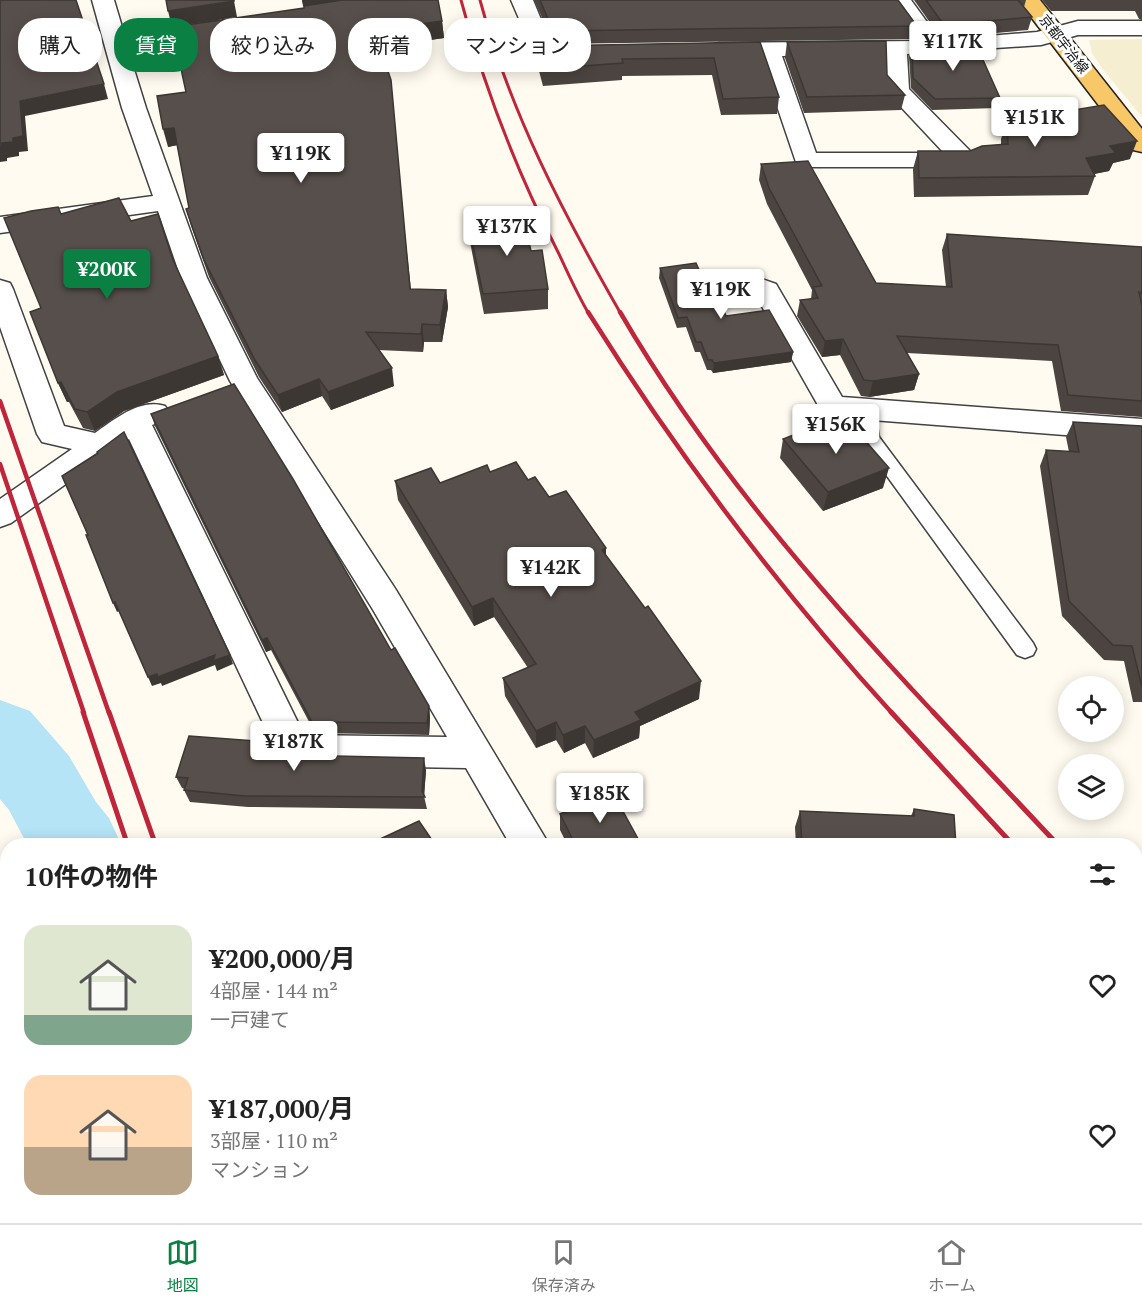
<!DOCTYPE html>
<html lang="ja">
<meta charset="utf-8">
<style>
:root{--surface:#fff;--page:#f2f2f2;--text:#222;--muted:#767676;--line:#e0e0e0;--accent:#0b8043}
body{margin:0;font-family:"PT Serif","Noto Sans JP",serif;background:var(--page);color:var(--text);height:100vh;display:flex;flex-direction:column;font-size:22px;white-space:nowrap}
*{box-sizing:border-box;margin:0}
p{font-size:20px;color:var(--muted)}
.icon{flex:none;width:33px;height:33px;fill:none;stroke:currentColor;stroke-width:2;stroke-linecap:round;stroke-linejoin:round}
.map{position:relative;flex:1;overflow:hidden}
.details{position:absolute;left:0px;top:838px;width:1143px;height:386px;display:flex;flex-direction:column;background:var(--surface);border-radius:24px 24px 0 0;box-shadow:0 3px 15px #0003}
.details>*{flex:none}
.hud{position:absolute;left:18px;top:18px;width:600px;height:54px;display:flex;gap:12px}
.controls{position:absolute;left:1058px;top:676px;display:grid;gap:12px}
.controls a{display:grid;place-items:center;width:66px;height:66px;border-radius:50%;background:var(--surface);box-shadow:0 3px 15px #0003;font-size:30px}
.price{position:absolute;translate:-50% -51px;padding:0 14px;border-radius:6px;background:#fff;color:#222;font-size:20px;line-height:39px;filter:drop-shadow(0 2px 3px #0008)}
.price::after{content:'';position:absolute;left:50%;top:36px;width:18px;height:14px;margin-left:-9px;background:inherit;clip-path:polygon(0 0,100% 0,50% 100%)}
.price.current{background:var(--accent);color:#fff}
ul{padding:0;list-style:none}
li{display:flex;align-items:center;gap:18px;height:150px;padding:0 24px}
li span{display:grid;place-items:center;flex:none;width:168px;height:120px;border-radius:18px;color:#555}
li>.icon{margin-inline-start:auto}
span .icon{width:72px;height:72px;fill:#fffc;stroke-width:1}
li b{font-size:26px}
h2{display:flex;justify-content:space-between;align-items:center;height:72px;padding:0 24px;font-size:26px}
.chip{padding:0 21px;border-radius:24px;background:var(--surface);box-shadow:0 3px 15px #0003;font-size:21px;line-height:54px}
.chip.current{background:var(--accent);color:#fff}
.menu{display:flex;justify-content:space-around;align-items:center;height:84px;border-top:2px solid var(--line);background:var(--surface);font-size:16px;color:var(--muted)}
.menu a{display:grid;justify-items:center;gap:3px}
.menu .current{color:var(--accent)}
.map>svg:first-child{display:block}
.farmland{fill:#f5eed0}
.forest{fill:#bcda99}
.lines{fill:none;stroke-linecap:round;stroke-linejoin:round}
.stream{fill:#3ca1cd;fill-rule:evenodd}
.river{fill:#b5e4f6;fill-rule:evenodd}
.service-casing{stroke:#424242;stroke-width:3}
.minor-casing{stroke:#424242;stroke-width:3}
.primary-casing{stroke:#202020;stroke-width:3}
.service{fill:#fff;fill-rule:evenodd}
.minor{fill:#fff;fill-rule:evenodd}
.primary{fill:#f8c767;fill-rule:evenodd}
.rail-far2{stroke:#bf263c;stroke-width:3}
.rail-far1{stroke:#bf263c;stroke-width:4.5}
.rail{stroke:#bf263c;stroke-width:5}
.wall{fill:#4b4440}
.shaded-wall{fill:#3d3734}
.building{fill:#574f4b;stroke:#3d3734;stroke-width:1.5}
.labels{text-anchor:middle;stroke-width:6;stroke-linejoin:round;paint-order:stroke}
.far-street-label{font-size:14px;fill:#0f0f0f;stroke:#fff}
</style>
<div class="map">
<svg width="1142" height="1223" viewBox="0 0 1142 1223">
<rect width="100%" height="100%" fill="#fffbf0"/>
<path class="farmland" d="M1142 39V117L1101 67 1092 53 1089 40Z"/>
<path class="forest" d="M7 966 8 1216H213L216 1223H0V967Z"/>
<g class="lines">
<path class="stream" d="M190 23 194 26 193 28 72 44 67 41 72 38Z"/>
<g class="river">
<path d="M0 700 30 711 69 756 96 802 109 818 122 846H28L9 810 0 799Z"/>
<path d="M559 1216H670L673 1223H561Z"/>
</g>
<defs>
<path id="service" d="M866 403 873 405 879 437 1033 643 1036 649 1033 655 1025 658 1017 655 863 443 857 410 859 405Z"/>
<g id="minor">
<path d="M92 0H114L125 37 218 21 226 23 229 28 226 33 218 35 128 50 146 108 207 278 257 378 396 590 550 846H511L466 768 294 765 281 761 129 439 11 523 0 527V499L72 449 42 442 37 434 0 327V280L10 283 13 289 64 426 95 433C115 419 140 398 165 406L170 413 165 420 152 425 304 735 447 737 372 608 230 381 181 278 158 211 0 233V217L153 196 122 108Z"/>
<path d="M511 0H533L552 46 589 47 592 52 589 57 544 60 536 58Z"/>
<path d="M889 0H911L940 40 1037 32 1078 21H1142V35H1078L1041 45 907 54 909 89 974 155 977 160 974 165 965 167H806L797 165 760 56 711 55 708 50 711 45 719 43 918 41ZM885 54 886 91 944 153H816L782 56Z"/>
<path d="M756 277 776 284 842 397 1142 419V441L833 417 823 414 756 296 747 292 743 286 747 280Z"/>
<path d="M1136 1144 1142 1145V1189L1136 1188Z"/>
<path d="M725 1216H771L773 1223H728Z"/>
</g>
<path id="primary" d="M1018 0H1040L1142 129V152L1133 150Z"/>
</defs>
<use href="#service" class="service-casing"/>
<use href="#minor" class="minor-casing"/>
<use href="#primary" class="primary-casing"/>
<use href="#service" class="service"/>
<use href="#minor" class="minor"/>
<use href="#primary" class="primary"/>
<g class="rail-far2">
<path d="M461 0C484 87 517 172 558 252 568 273 577 294 589 314"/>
<path d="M480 0C510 112 563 213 621 314"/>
</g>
<g class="rail-far1">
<path d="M588 312C676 452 781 591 892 713"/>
<path d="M620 312C706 460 818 589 934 713"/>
<path d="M0 401 109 713"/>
<path d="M0 464 84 713"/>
</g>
<g class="rail">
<path d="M83 712 128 846"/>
<path d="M109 712 156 846"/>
<path d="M891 712 1014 846"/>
<path d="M933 712 1059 846"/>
<path d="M1136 927 1142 934"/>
<path d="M1136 974 1142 980"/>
<path d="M258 1216 261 1223"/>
<path d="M291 1216 293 1223"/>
</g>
</g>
<g class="wall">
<path d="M302 0H342L442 21 444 38 388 46 390 67 387 68 411 289 446 290 448 307 442 342H424L423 352 378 350 394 386 331 410 322 396 282 412 259 377 209 277 191 226 186 209 189 208 177 145 168 147 186 92 304 8Z"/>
<path d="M534 0H898L917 26 914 39 554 44Z"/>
<path d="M914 0H1026L1024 7 1032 17 1028 30 941 38Z"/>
<path d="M1042 0H1142V20L1139 19 1135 11H1051Z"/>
<path d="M760 42 779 97 777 114 721 115 712 75 622 76V80L543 86 536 60V44L544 46Z"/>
<path d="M787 42 887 75 905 95 901 110 804 113 785 58Z"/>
<path d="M912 46 1000 98 997 108 932 110 911 88 909 56Z"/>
<path d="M1007 121 1130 159 1113 163 1109 171 1093 174 1095 176 1088 195 914 197 913 169 918 151H970L1001 145V139Z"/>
<path d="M761 164 876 283 946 287 942 250 947 234 1142 247V417L1061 411 1052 361 907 353 919 374 914 390 869 397 861 396 840 355 822 357 797 316 800 300 811 299 812 290 767 204 759 180Z"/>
<path d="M61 214 131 221 173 260 218 356 224 375 124 411 95 431 83 428 69 402H67L58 383 41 308Z"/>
<path d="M468 222 531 251 548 289V309L484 314 470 242Z"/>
<path d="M660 268 709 292 726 316 793 352 791 362 713 373 711 370H707L700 352H695L686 327 677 328 659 278Z"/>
<path d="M151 414 391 650 429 706 430 718 429 735 315 733 271 650 266 652 155 426Z"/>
<path d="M1073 422 1142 426V702H1133L1124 661 1104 660 1062 616 1040 466 1046 450 1069 452 1066 437Z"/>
<path d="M825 431 883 488 823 511 780 458 783 439Z"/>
<path d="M490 472 528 480 549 497 606 548V556L699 699 640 726 639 738 593 758 585 743 564 753 556 740 536 748 505 696 503 678 528 668 494 617 474 626 398 500 395 481 440 483Z"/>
<path d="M276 751 290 755 426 770 424 796 427 809 248 807 190 802 184 790 185 789 182 788 176 777Z"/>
<path d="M914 809 956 846H796L795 827 800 811 911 816Z"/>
<path d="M560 814 642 846H568L560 830Z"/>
<path d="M778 1216H870L861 1223H783Z"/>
<path d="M908 1216H1066L1105 1223H908Z"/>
</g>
<g class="shaded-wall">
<path d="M302 0H342L303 6Z"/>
<path d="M234 1 237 17 172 27 168 11Z"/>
<path d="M442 21 444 38 388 46 390 67 386 29Z"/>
<path d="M104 84 108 99 25 116 28 151 19 152V156L7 158V161L0 162V147L2 143 13 138 20 101Z"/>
<path d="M174 128 178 145 168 147 163 129Z"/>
<path d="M1137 141 1130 159 1113 163 1109 171 1080 177 1086 158 1110 146Z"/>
<path d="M446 290 448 307 442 342 440 325Z"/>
<path d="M422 324 424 342 423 352 421 334Z"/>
<path d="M843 339 840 355 822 357 825 341Z"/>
<path d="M793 352 791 362 713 373 714 363Z"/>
<path d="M218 356 224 375 124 411 95 431 87 412 117 392Z"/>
<path d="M392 368 394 386 331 410 328 392Z"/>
<path d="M919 374 914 390 869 397 873 381Z"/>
<path d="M319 379 322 396 282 412 278 395Z"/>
<path d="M61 382 69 402H67L58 383Z"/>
<path d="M889 468 883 488 823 511 828 492Z"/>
<path d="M606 548V567L602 550Z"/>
<path d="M493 598 494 617 474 626 472 607Z"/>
<path d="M115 602 119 611 117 612 113 603Z"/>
<path d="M267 638 271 650 266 652 262 640Z"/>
<path d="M215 655H230L233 664 217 671 215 665 162 686 161 683 152 686 148 677Z"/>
<path d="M701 681 699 699 640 726 639 738 593 758 594 740 635 712Z"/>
<path d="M429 706 430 718 429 735 427 723Z"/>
<path d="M556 722V740L536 748V731Z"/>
<path d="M585 726V743L564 753 563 735Z"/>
<path d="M424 758 426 770 424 797 422 791Z"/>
<path d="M834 1216H837L832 1223H825Z"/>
<path d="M864 1216H870L861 1223H854Z"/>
</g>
<g class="building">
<path d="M0 0H76L104 84 20 101 23 136 13 138V142L2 143V147H0Z"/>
<path d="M166 0H234V1L168 11Z"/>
<path d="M342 0H438L442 21 386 29 388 50 381 51 391 80 410 289 446 290 440 325 422 324 421 334 366 332 392 368 328 392 319 379 278 395 255 360 204 260 186 209 189 208 174 128 163 129 157 96 186 92 172 27 304 8V6Z"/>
<path d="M540 0H898L917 26 553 31Z"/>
<path d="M926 0H1018L1032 17 944 25Z"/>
<path d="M886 41 887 75 905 95 807 97 787 42Z"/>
<path d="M760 42 779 97 723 99 714 58 622 59 623 63 542 69 536 44 544 46Z"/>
<path d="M975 42 1000 98 935 99 913 78 912 46Z"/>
<path d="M1104 105 1137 141 1110 146 1116 153 1086 158 1095 176 919 178 918 151H970L982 146 1008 144 1007 121Z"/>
<path d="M808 161 876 283 952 287 947 234 1142 247V293L1139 292 1142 306V401L1068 395 1058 345 897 336 919 374 873 381 864 380 843 339 825 341 800 300 818 298 813 287 822 286 769 188 761 164Z"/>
<path d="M119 198 131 221 158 214 173 260 218 356 117 392 87 412 75 409 61 382 58 383 30 312 41 308 4 218 31 211 58 207 61 214Z"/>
<path d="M523 216 531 251 542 250 548 289 483 294 468 222Z"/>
<path d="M696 263 709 292 716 291 726 316 769 310 793 352 714 363 712 360H708L701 342H696L687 317 678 318 660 268Z"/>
<path d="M234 384 293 479 391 650 395 648 429 706 427 723 312 722 267 638 262 640 151 414Z"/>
<path d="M849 422 889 468 828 492 783 439 819 425 825 431Z"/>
<path d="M1073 422 1142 426V687L1132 646 1113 645 1069 601 1046 450 1079 452Z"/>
<path d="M124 432 230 655 213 661 215 655 158 677 157 674 148 677 115 602 113 603 86 535H88L62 476 98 453 97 452Z"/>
<path d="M516 462 528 480 535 477 549 497 566 491 606 548 602 550 645 608 648 606 701 681 635 712 641 720 594 740 585 726 563 735 556 722 536 731 503 678 536 664 493 598 472 607 395 481 431 468 440 483 487 465 490 472Z"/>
<path d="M189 736 271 742 276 751 290 755 424 758 422 791 425 797 244 796 184 790 188 778 176 777Z"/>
<path d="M613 793 642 846H585L583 843 576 846 560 814Z"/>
<path d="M914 809 954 815 956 846H802L800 811 914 816Z"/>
<path d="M419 821 436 846H365Z"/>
<path d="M790 1216H834L825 1223H794Z"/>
<path d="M841 1216H864L854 1223H845Z"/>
<path d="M914 1216H1066L1105 1223H915Z"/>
<path d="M1114 1221 1127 1223H1114Z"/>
</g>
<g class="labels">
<g class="far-street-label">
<text transform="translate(1064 44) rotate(52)" y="5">京都宇治線</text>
</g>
</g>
</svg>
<div class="controls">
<a><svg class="icon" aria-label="locate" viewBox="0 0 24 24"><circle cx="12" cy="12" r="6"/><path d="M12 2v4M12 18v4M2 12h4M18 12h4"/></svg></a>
<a><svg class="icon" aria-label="layers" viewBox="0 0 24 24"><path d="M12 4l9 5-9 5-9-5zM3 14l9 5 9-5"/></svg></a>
</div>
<b class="price" style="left:953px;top:72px">¥117K</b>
<b class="price" style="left:1035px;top:148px">¥151K</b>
<b class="price" style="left:301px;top:184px">¥119K</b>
<b class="price" style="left:507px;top:257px">¥137K</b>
<b class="price current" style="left:107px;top:300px">¥200K</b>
<b class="price" style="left:721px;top:320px">¥119K</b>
<b class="price" style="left:836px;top:455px">¥156K</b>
<b class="price" style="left:551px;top:598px">¥142K</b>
<b class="price" style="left:294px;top:772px">¥187K</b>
<b class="price" style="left:600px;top:824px">¥185K</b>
<div class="hud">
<a class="chip">購入</a>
<a class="chip current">賃貸</a>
<a class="chip">絞り込み</a>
<a class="chip">新着</a>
<a class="chip">マンション</a>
</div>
<section class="details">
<h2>10件の物件<svg class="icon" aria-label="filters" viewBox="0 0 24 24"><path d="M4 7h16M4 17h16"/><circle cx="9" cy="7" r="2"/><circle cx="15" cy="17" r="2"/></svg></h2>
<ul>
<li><span style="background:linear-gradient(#dfe7d0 75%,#7fa58c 0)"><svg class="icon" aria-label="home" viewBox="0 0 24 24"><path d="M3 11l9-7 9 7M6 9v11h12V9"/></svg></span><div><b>¥200,000/月</b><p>4部屋 · 144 m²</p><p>一戸建て</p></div><svg class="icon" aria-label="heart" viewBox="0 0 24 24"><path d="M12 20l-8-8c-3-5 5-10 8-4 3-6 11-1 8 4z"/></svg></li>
<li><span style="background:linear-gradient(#ffd9b3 60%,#b9a48a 0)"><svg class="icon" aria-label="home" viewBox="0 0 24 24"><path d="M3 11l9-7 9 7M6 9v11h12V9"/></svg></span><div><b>¥187,000/月</b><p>3部屋 · 110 m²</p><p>マンション</p></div><svg class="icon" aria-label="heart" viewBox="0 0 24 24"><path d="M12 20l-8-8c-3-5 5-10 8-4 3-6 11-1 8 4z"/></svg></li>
</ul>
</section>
</div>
<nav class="menu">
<a class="current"><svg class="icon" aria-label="map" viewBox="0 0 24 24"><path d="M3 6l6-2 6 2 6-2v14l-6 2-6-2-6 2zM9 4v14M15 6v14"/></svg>地図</a>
<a><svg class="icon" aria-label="saved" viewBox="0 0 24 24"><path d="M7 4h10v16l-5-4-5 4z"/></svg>保存済み</a>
<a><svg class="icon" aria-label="home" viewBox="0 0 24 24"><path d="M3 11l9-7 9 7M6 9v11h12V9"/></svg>ホーム</a>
</nav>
